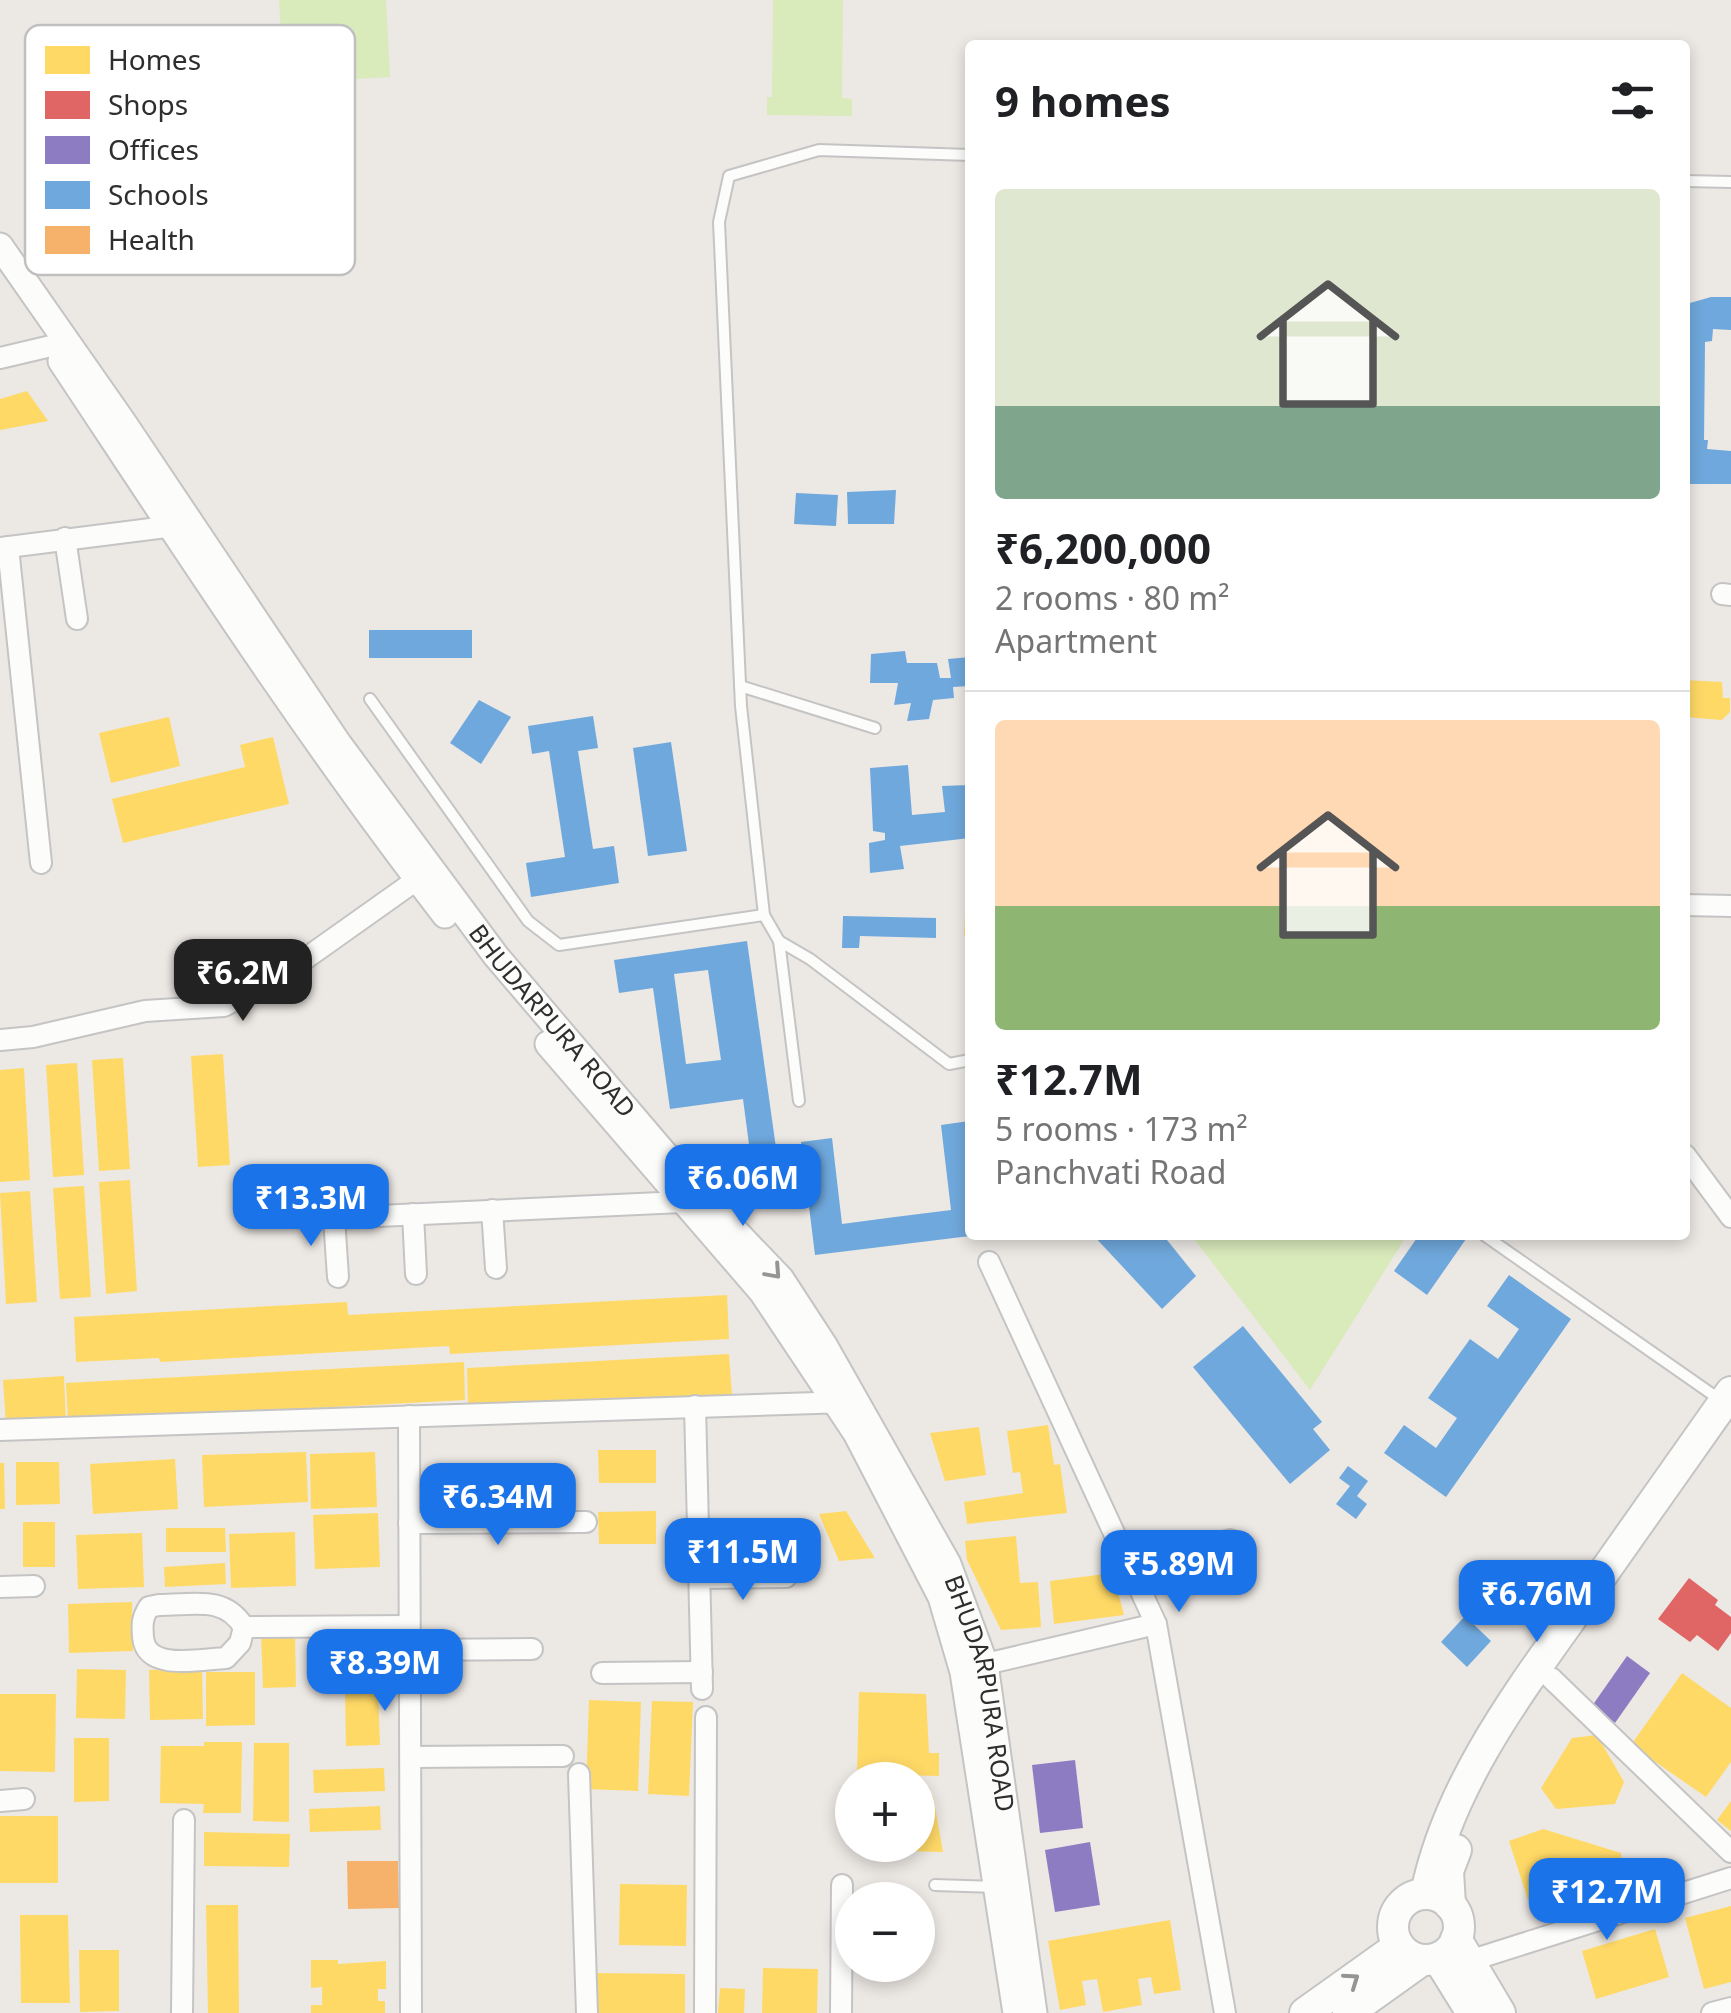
<!DOCTYPE html>
<meta charset="utf-8">
<style>
:root{--surface:#fff;--page:#f6f6f6;--text:#202124;--muted:#757577;--line:#e0e0e0;--accent:#1a73e8}
body{margin:0;font-family:"Noto Sans",sans-serif;background:var(--page);color:var(--text);height:100vh;display:flex;flex-direction:column;font-size:38px;white-space:nowrap}
*{box-sizing:border-box;margin:0}
p{font-size:32px;color:var(--muted)}
.icon{flex:none;width:55px;height:55px;fill:none;stroke:currentColor;stroke-width:2;stroke-linecap:round;stroke-linejoin:round}
.map{position:relative;flex:1;overflow:hidden}
.sheet{position:absolute;left:965px;top:40px;width:725px;height:1200px;display:flex;flex-direction:column;background:var(--surface);border-radius:10px;box-shadow:0 5px 15px #0003}
.sheet>*{flex:none}
.fabs{position:absolute;left:835px;top:1762px;display:grid;gap:20px}
.fabs a{display:grid;place-items:center;width:100px;height:100px;border-radius:50%;background:var(--surface);box-shadow:0 5px 15px #0003;font-size:50px}
.price{position:absolute;translate:-50% -85px;padding:0 22px;border-radius:20px;background:var(--accent);color:#fff;font-size:32px;line-height:65px;filter:drop-shadow(0 2px 5px #0008)}
.price::after{content:'';position:absolute;left:50%;top:60px;width:30px;height:22px;margin-left:-15px;background:inherit;clip-path:polygon(0 0,100% 0,50% 100%)}
.price.on{background:#222;color:#fff}
ul{padding:0;list-style:none}
li{display:grid;align-content:center;gap:20px;height:530px;padding:0 30px}
li+li{border-top:2px solid var(--line)}
li span{display:grid;place-items:center;height:310px;border-radius:10px;color:#555}
li>.icon{margin-inline-start:auto}
span .icon{width:180px;height:180px;fill:#fffc;stroke-width:1}
li b{font-size:42px}
h2{display:flex;justify-content:space-between;align-items:center;height:120px;padding:0 30px;font-size:42px}
.map>svg:first-child{display:block}
.pitch{fill:#d9eabb}
.homes{fill:#ffd966}
.shops{fill:#e06666}
.offices{fill:#8e7cc3}
.schools{fill:#6fa8dc;fill-rule:evenodd}
.health{fill:#f6b26b}
.lines{fill:none;stroke-linecap:round;stroke-linejoin:round}
.service-casing{stroke:#c5c4c5;stroke-width:14}
.minor-casing{stroke:#c5c4c5;stroke-width:24}
.tertiary-casing{stroke:#c5c4c5;stroke-width:29}
.secondary-casing{stroke:#c5c4c5;stroke-width:34}
.service{stroke:#fcfcfb;stroke-width:10}
.minor{stroke:#fcfcfb;stroke-width:20}
.tertiary{stroke:#fcfcfb;stroke-width:25}
.secondary{stroke:#fcfcfb;stroke-width:30}
.oneway{stroke:#959594}
.labels{text-anchor:middle;stroke-width:10;stroke-linejoin:round;paint-order:stroke}
.street-label{font-size:25px;fill:#2e2e2e;stroke:#fff}
.key{fill:#fff;stroke:#c0c0c0;stroke-width:2.5}
.key-label{font-size:28px;fill:#2e2e2e}
</style>
<div class="map">
<svg width="1731" height="2013" viewBox="0 0 1731 2013">
<rect width="100%" height="100%" fill="#ece8e4"/>
<g class="pitch">
<path d="M279 0H386L390 77 284 83Z"/>
<path d="M773 0H843L842 98 852 99V116L767 115V97H772Z"/>
<path d="M1191 1235H1407L1310 1390Z"/>
</g>
<g class="homes">
<path d="M27 391 48 421 0 430V399Z"/>
<path d="M1685 680 1722 682 1723 698H1730V712L1722 720 1685 717Z"/>
<path d="M169 717 180 766 111 783 99 733Z"/>
<path d="M273 737 289 804 123 843 112 799 245 767 240 745Z"/>
<path d="M965 912 970 913V935H964Z"/>
<path d="M223 1054 230 1165 198 1167 191 1056Z"/>
<path d="M123 1058 130 1169 99 1171 92 1060Z"/>
<path d="M77 1063 84 1175 53 1177 46 1065Z"/>
<path d="M24 1068 30 1180 0 1182V1070Z"/>
<path d="M130 1180 137 1291 106 1294 99 1182Z"/>
<path d="M84 1186 91 1297 60 1299 53 1188Z"/>
<path d="M30 1191 37 1302 6 1304 0 1193Z"/>
<path d="M727 1295 729 1339 450 1354 449 1346 160 1362 159 1358 76 1362 74 1317 347 1302 348 1315Z"/>
<path d="M729 1354 732 1395 468 1407 467 1368Z"/>
<path d="M464 1362 465 1400 68 1421 66 1383Z"/>
<path d="M64 1376 66 1422 6 1425 3 1380Z"/>
<path d="M1048 1425 1054 1465 1060 1464 1067 1513 967 1524 964 1502 1023 1493 1020 1472 1013 1473 1007 1431Z"/>
<path d="M979 1427 986 1475 945 1481 930 1433Z"/>
<path d="M598 1450H656V1483H599Z"/>
<path d="M306 1452 308 1502 204 1507 202 1455Z"/>
<path d="M375 1452 377 1507 311 1509 310 1454Z"/>
<path d="M175 1459 178 1509 93 1514 90 1464Z"/>
<path d="M16 1462H59L60 1504 16 1505Z"/>
<path d="M0 1463H4L5 1509H0Z"/>
<path d="M656 1511V1544H599L598 1512Z"/>
<path d="M846 1511 875 1558 839 1561 819 1514Z"/>
<path d="M378 1513 380 1567 315 1569 313 1515Z"/>
<rect x="23" y="1522" width="32" height="45"/>
<path d="M166 1528H225L226 1552H166Z"/>
<path d="M295 1532 296 1586 231 1588 229 1534Z"/>
<path d="M142 1533 144 1587 78 1589 76 1535Z"/>
<path d="M1016 1536 1020 1583 1038 1582 1041 1627 1001 1630 967 1560 965 1541Z"/>
<path d="M225 1563 226 1584 165 1587 164 1567Z"/>
<path d="M1113 1573 1124 1615 1054 1624 1050 1581Z"/>
<path d="M132 1602 133 1651 69 1653 68 1604Z"/>
<path d="M261 1634H295L296 1687 263 1688Z"/>
<path d="M374 1636V1679L310 1680 309 1637Z"/>
<path d="M202 1668 203 1719 150 1720 149 1670Z"/>
<path d="M77 1669 126 1670 125 1719 76 1718Z"/>
<path d="M206 1672H255V1725L206 1726Z"/>
<path d="M1682 1673 1731 1708V1762L1706 1797 1631 1745Z"/>
<path d="M378 1692 380 1745 346 1746 345 1693Z"/>
<path d="M859 1692 926 1694 929 1753H939V1776L857 1774Z"/>
<path d="M0 1694H56L55 1772 0 1771Z"/>
<path d="M589 1700 641 1702 638 1791 586 1789Z"/>
<path d="M652 1701 693 1702 689 1796 648 1794Z"/>
<path d="M1597 1735 1624 1782 1615 1804 1556 1809 1541 1788 1572 1738Z"/>
<path d="M74 1738H109V1801L74 1802Z"/>
<path d="M204 1742H242L241 1813H203L204 1804 160 1803 161 1746H204Z"/>
<path d="M254 1743H289V1822L253 1821Z"/>
<path d="M384 1768 385 1791 314 1793 313 1770Z"/>
<path d="M918 1796H933L943 1852 871 1850 872 1845H918Z"/>
<path d="M1731 1801V1831L1717 1820Z"/>
<path d="M380 1806 381 1830 310 1832 309 1809Z"/>
<rect x="0" y="1816" width="58" height="67"/>
<path d="M1543 1829 1621 1853 1623 1877 1528 1900 1509 1841Z"/>
<path d="M204 1832 290 1834 289 1867 204 1866Z"/>
<path d="M620 1884 687 1885 686 1946 619 1945Z"/>
<path d="M206 1905H238L239 2013H208Z"/>
<path d="M1731 1906V1982L1704 1989 1685 1918Z"/>
<path d="M20 1915H68L70 2003H21Z"/>
<path d="M1170 1920 1181 1990 1154 1994 1151 1977 1138 1979 1142 2005 1103 2012 1097 1979 1082 1981 1086 2005 1060 2010 1048 1941Z"/>
<path d="M1655 1929 1669 1977 1596 1999 1582 1951Z"/>
<path d="M79 1950H119V2011L80 2012Z"/>
<path d="M311 1960H338V1964L386 1961V1989H378V2001H385V2013H311V2005H322V1987L311 1988Z"/>
<path d="M763 1968 818 1969 817 2013H762Z"/>
<path d="M594 1973 685 1974V2013H594Z"/>
<path d="M720 1988 745 1989 744 2013H718Z"/>
</g>
<path class="shops" d="M1689 1578 1718 1600 1715 1605 1731 1617V1633L1718 1651 1697 1635 1690 1642 1658 1619Z"/>
<g class="offices">
<path d="M1627 1656 1650 1673 1615 1723 1592 1706Z"/>
<path d="M1075 1760 1083 1828 1040 1833 1032 1765Z"/>
<path d="M1090 1842 1100 1905 1055 1912 1045 1850Z"/>
</g>
<g class="schools">
<path d="M1711 297H1731V330L1713 329 1712 341 1705 342 1704 440H1708L1707 449 1731 451V484H1687L1685 327H1690V303Z"/>
<path d="M896 490 894 524H848L847 492Z"/>
<path d="M796 493 838 495 836 526 794 524Z"/>
<rect x="369" y="630" width="103" height="28"/>
<path d="M905 651 907 663H937L940 678H951L948 659 970 657V686L953 687 954 698 933 700 929 719 907 721 911 703 894 705 898 683H870L871 654Z"/>
<path d="M479 700 511 717 481 764 450 743Z"/>
<path d="M593 716 598 748 578 751 593 849 614 846 619 883 531 897 526 863 565 857 549 751 532 754 528 726Z"/>
<path d="M671 742 687 851 648 856 633 748Z"/>
<path d="M908 765 912 815 945 812 942 786 970 785V838L900 846 904 869 870 873 869 843 885 840V833L873 831 870 768Z"/>
<path d="M843 916 936 918V938L860 936 859 948H842Z"/>
<path d="M747 941 776 1148 750 1152 743 1099 670 1109 653 988 619 993 614 960ZM708 970 721 1060 686 1064 674 974Z"/>
<path d="M969 1121 970 1236 815 1255 801 1142 832 1138 842 1224 895 1217 951 1210 941 1125Z"/>
<path d="M1093 1235H1163L1196 1276 1162 1309Z"/>
<path d="M1419 1235H1461L1466 1239 1427 1295 1394 1271Z"/>
<path d="M1509 1275 1571 1319 1446 1497 1384 1453 1404 1425 1436 1448 1457 1418 1428 1398 1470 1339 1498 1359 1519 1329 1487 1306Z"/>
<path d="M1243 1326 1322 1422 1313 1429 1330 1450 1290 1484 1193 1367Z"/>
<path d="M1348 1466 1368 1481 1357 1496 1367 1504 1356 1519 1336 1504 1350 1486 1339 1478Z"/>
<path d="M1465 1616 1491 1641 1467 1667 1441 1642Z"/>
</g>
<path class="health" d="M347 1861H398L399 1908 348 1909Z"/>
<g class="lines">
<defs>
<g id="service">
<path d="M1685 181 1731 182"/>
<path d="M740 686 875 728"/>
<path d="M370 699 528 921 559 945 764 915 741 706 719 222 729 176 819 150 970 155"/>
<path d="M764 915 779 941 799 1101"/>
<path d="M779 941 810 959 949 1064 970 1060"/>
<path d="M1484 1235 1719 1399"/>
<path d="M935 1885 996 1887"/>
</g>
<g id="minor">
<path d="M0 358 51 346 66 339"/>
<path d="M65 538 77 619"/>
<path d="M8 547 41 863"/>
<path d="M0 548 182 525"/>
<path d="M1722 594 1731 595"/>
<path d="M1685 905 1731 906"/>
<path d="M0 1040 33 1037 145 1011 224 1006 288 971 429 871"/>
<path d="M1685 1155 1731 1217"/>
<path d="M492 1210 496 1268"/>
<path d="M413 1214 416 1274"/>
<path d="M989 1262 1156 1624 1225 2013"/>
<path d="M338 1277 334 1218 682 1202 691 1197"/>
<path d="M695 1406 702 1689"/>
<path d="M409 1416 411 2013"/>
<path d="M0 1430 847 1402"/>
<path d="M409 1523 586 1522"/>
<path d="M1131 1568 1230 1540"/>
<path d="M700 1578 786 1577"/>
<path d="M0 1587 34 1586"/>
<path d="M244 1627 240 1643 226 1658C201 1659 146 1672 143 1637 142 1624 142 1618 149 1607L159 1605C194 1605 224 1595 244 1627L409 1626"/>
<path d="M410 1650 532 1649"/>
<path d="M973 1667 1156 1624"/>
<path d="M602 1673 702 1672"/>
<path d="M1551 1678 1731 1852"/>
<path d="M411 1757 563 1756"/>
<path d="M579 1774 587 2013"/>
<path d="M0 1801 24 1799"/>
<path d="M1469 1961 1731 1878"/>
<path d="M182 2013 184 1820"/>
<path d="M705 2013 706 1717"/>
<path d="M841 2013 842 1885"/>
<path d="M1712 2013 1731 2008"/>
</g>
<g id="tertiary">
<path id="s1" d="M0 246 123 422 338 743 496 956 693 1187 781 1279 824 1345 948 1564 985 1664 1034 2013"/>
<path d="M61 361C185 548 307 737 445 915"/>
<path d="M548 1044 762 1292 856 1433 941 1597 963 1672 1016 2013"/>
</g>
<g id="secondary">
<path d="M1426 1894C1448 1784 1521 1689 1585 1599 1634 1530 1682 1461 1731 1392"/>
<circle cx="1426" cy="1927" r="33"/>
<path d="M1450 1905 1448 1871 1456 1850"/>
<path d="M1456 1939 1500 2013"/>
<path d="M1438 1958 1472 2013"/>
<path d="M1305 2013 1399 1946"/>
<path d="M1348 2013 1422 1960"/>
</g>
</defs>
<use href="#service" class="service-casing"/>
<use href="#minor" class="minor-casing"/>
<use href="#tertiary" class="tertiary-casing"/>
<use href="#secondary" class="secondary-casing"/>
<use href="#service" class="service"/>
<use href="#minor" class="minor"/>
<use href="#tertiary" class="tertiary"/>
<use href="#secondary" class="secondary"/>
</g>
<defs><path id="oneway-chevron" d="M-2-3.5L2.5 0L-2 3.5" fill="none" stroke-width="1.6" stroke-linecap="round" stroke-linejoin="round" transform="scale(2.5)"/></defs>
<g class="oneway">
<use href="#oneway-chevron" transform="translate(774 1272) rotate(48)"/>
<use href="#oneway-chevron" transform="translate(1352 1980) rotate(-35)"/>
</g>
<g class="labels">
<g class="street-label">
<text dy="9" stroke="none"><textPath href="#s1" startOffset="952">BHUDARPURA ROAD</textPath></text>
<text dy="9" stroke="none"><textPath href="#s1" startOffset="1762">BHUDARPURA ROAD</textPath></text>
</g>
</g>
<rect x="25" y="25" width="330" height="250" rx="15" class="key"/>
<rect x="45" y="46" width="45" height="28" fill="#ffd966"/>
<rect x="45" y="91" width="45" height="28" fill="#e06666"/>
<rect x="45" y="136" width="45" height="28" fill="#8e7cc3"/>
<rect x="45" y="181" width="45" height="28" fill="#6fa8dc"/>
<rect x="45" y="226" width="45" height="28" fill="#f6b26b"/>
<g class="key-label">
<text x="108" y="70">Homes</text>
<text x="108" y="115">Shops</text>
<text x="108" y="160">Offices</text>
<text x="108" y="205">Schools</text>
<text x="108" y="250">Health</text>
</g>
</svg>
<div class="fabs">
<a>+</a>
<a>−</a>
</div>
<b class="price on" style="left:243px;top:1024px">₹6.2M</b>
<b class="price" style="left:743px;top:1229px">₹6.06M</b>
<b class="price" style="left:311px;top:1249px">₹13.3M</b>
<b class="price" style="left:498px;top:1548px">₹6.34M</b>
<b class="price" style="left:743px;top:1603px">₹11.5M</b>
<b class="price" style="left:1179px;top:1615px">₹5.89M</b>
<b class="price" style="left:1537px;top:1645px">₹6.76M</b>
<b class="price" style="left:385px;top:1714px">₹8.39M</b>
<b class="price" style="left:1607px;top:1943px">₹12.7M</b>
<section class="sheet">
<h2>9 homes<svg class="icon" aria-label="filters" viewBox="0 0 24 24"><path d="M4 7h16M4 17h16"/><circle cx="9" cy="7" r="2"/><circle cx="15" cy="17" r="2"/></svg></h2>
<ul>
<li><span style="background:linear-gradient(#dfe7d0 70%,#7fa58c 0)"><svg class="icon" aria-label="home" viewBox="0 0 24 24"><path d="M3 11l9-7 9 7M6 9v11h12V9"/></svg></span><div><b>₹6,200,000</b><p>2 rooms · 80 m²</p><p>Apartment</p></div></li>
<li><span style="background:linear-gradient(#ffd9b3 60%,#8fb573 0)"><svg class="icon" aria-label="home" viewBox="0 0 24 24"><path d="M3 11l9-7 9 7M6 9v11h12V9"/></svg></span><div><b>₹12.7M</b><p>5 rooms · 173 m²</p><p>Panchvati Road</p></div></li>
</ul>
</section>
</div>
